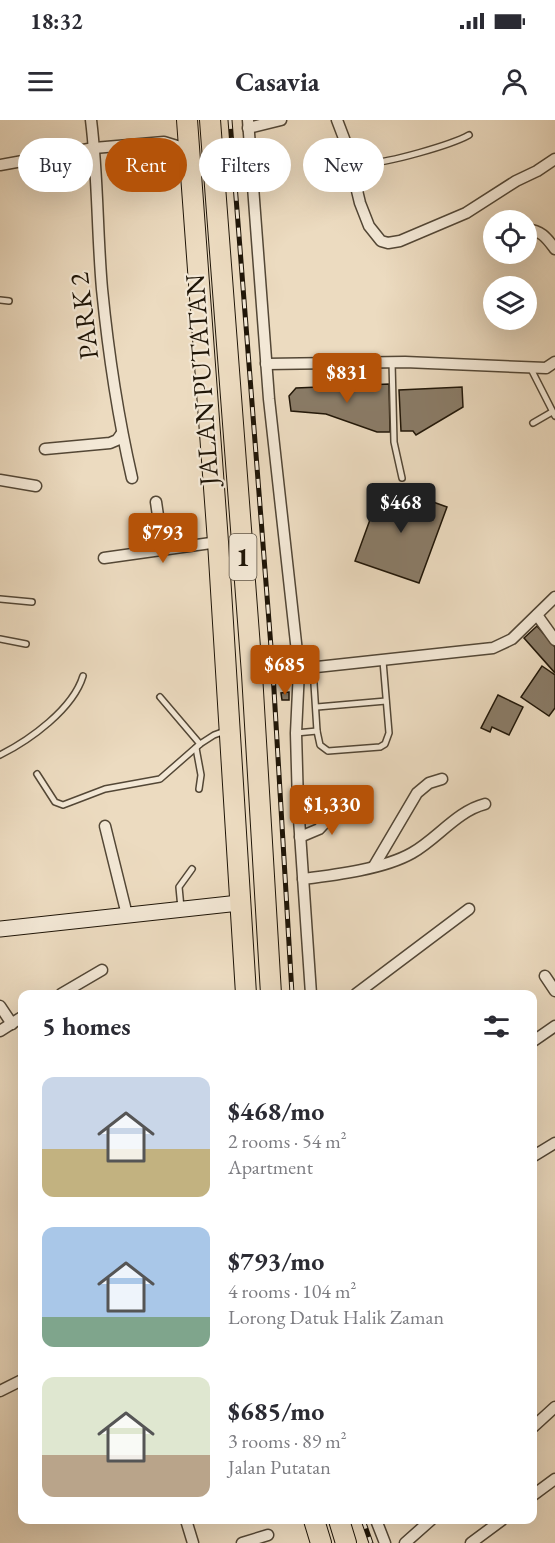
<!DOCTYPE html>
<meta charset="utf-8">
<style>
:root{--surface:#fff;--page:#f2f2f3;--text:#2b2b33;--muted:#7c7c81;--accent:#b45309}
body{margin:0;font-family:"EB Garamond",serif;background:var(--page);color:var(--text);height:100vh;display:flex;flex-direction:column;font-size:22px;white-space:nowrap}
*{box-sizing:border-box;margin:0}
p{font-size:20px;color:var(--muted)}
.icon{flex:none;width:33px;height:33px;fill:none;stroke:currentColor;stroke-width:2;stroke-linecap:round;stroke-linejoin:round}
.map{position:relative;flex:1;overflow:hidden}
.details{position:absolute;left:18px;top:870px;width:519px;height:534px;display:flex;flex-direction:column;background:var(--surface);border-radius:12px;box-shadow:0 6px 24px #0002}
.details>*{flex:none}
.top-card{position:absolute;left:18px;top:18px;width:519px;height:54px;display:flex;gap:12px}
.fabs{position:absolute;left:483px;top:90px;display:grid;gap:12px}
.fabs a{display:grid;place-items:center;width:54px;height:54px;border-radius:50%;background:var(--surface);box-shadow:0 6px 24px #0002;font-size:30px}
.price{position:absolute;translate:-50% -51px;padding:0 14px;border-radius:6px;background:var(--accent);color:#fff;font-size:20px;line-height:39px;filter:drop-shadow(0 2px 3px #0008)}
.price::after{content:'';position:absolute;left:50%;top:36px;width:18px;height:14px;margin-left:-9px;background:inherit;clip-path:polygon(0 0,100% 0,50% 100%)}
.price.active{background:#222;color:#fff}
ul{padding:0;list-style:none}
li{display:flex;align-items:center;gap:18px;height:150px;padding:0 24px}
li span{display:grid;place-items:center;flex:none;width:168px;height:120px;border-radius:12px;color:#555}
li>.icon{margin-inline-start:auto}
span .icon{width:72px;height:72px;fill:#fffc;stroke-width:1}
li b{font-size:26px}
h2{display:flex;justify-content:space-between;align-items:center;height:72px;padding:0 24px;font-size:26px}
.chip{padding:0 21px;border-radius:27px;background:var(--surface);box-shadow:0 6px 24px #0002;font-size:21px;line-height:54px}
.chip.active{background:var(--accent);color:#fff}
.status{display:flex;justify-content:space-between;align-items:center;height:42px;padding:0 30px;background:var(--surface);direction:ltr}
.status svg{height:16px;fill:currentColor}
header{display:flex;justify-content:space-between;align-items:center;height:78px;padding:0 24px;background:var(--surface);font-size:27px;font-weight:700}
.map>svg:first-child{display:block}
.building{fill:#8a7c68;stroke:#201608;stroke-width:1.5}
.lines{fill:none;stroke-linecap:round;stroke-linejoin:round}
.lane-casing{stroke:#534736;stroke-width:8}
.street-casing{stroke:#534736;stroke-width:13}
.secondary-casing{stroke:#201608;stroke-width:17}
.highway-casing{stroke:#201608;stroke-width:22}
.lane{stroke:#f3e8d6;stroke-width:5}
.street{stroke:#f3e8d6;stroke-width:10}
.secondary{stroke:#f3e8d6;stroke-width:15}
.highway{stroke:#ecdbc0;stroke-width:20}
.rail-casing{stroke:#201608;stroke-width:5}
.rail{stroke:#f3e8d6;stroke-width:3;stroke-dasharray:9;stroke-linecap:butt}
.labels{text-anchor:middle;stroke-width:4.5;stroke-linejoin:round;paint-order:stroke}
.shield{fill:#f3e8d6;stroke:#5f5546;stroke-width:1.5}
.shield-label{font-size:26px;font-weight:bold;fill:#201608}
.street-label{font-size:27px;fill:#201608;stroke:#f3e8d6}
</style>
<div class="status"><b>18:32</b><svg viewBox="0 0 49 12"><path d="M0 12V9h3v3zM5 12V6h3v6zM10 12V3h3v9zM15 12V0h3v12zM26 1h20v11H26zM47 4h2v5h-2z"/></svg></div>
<header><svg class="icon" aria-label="menu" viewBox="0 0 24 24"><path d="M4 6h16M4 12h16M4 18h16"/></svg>Casavia<svg class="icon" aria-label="person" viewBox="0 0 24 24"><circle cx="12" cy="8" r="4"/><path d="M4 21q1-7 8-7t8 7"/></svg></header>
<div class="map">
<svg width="555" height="1423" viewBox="0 0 555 1423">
<rect width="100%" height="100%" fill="#ecdbc0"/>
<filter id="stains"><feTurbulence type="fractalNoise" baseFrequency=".00333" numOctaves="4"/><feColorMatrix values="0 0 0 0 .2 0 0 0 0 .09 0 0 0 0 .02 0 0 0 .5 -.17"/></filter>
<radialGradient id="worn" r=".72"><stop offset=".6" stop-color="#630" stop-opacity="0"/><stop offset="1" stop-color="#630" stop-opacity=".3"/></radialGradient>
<g class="building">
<path d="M389 264 390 312H377L326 294 291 291 289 276 296 268Z"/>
<path d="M462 267 463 287 416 315 413 311H401L399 270Z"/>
<path d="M383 364 447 387 419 463 355 441Z"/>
<path d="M537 506 555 527V553L524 518Z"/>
<path d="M542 546 555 555V588L549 596 521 577Z"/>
<path d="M289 572V580H282L281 573Z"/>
<path d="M498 575 523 587 509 615 492 607 490 612 481 608Z"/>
</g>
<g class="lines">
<defs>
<g id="lane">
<path d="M350 40C356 41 362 42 368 43 388 43 451 25 469 15"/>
<path d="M0 180 9 181"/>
<path d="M392 242 394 322 402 358"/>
<path d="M530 247 555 296"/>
<path d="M533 303 552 292"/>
<path d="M0 479 32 482"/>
<path d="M0 519 26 524"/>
<path d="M313 548 317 611 320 625 328 631 380 627 385 624 389 613 383 541"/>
<path d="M160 577 200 624"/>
<path d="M317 587 386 581"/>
<path d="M296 613 317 611"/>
<path d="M196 628 201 655 199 669"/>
<path d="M0 635C30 620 73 589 83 556"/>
<path d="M37 654 55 682 63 685 105 669 160 659 200 624 214 615 225 611"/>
<path d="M181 788 179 767 192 749"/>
</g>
<g id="street">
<path d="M91 0C98 56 97 112 102 169 108 230 118 297 132 358"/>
<path d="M248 0 269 279 299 550 296 613 298 684 311 874"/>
<path d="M337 0 345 21 360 83 369 106 381 121 388 123 400 121 466 93 516 61 537 51 555 39"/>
<path d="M248 8 281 0"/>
<path d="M0 45 94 28 164 22 177 26 190 34"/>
<path d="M526 109C542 111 546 117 555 129"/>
<path d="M266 244 405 242 546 248 555 242"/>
<path d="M45 329 110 323 117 320 122 313"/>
<path d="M0 360 36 366"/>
<path d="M156 382 163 430"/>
<path d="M104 438 218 422"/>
<path d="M537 495 555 520"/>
<path d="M252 554 493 528 512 519 555 477"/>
<path d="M105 706 127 795"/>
<path d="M300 717 319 709 331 696 355 687"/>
<path d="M374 746 417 673 429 663 442 659"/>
<path d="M303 759C335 755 384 749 412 733 437 719 457 691 485 684"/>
<path d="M545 856 555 871"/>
<path d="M61 874 102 850"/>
<path d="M356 874 469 789"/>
<path d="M0 886 12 904"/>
<path d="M0 911 22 897"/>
<path d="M532 922 555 906"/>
<path d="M532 1037 555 1023"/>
<path d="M0 1271 22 1260"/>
<path d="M532 1308 555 1287"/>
<path d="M532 1376 555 1359"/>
<path d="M186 1400 193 1423"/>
<path d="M376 1400 385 1423"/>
<path d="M242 1423 268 1415"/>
<path d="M405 1423 431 1400"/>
<path d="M471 1423 502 1400"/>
</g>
<path id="secondary" d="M0 809 239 783"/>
<g id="highway">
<path d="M187 0 218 422 246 874"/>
<path d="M210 0 252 554 271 874"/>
<path d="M314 1400 321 1423"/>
<path d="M339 1400 346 1423"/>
</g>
</defs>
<use href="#lane" class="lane-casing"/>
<use href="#street" class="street-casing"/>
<use href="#secondary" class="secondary-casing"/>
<use href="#highway" class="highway-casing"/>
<use href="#lane" class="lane"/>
<use href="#street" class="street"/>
<use href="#secondary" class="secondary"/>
<use href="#highway" class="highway"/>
<defs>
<g id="rail">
<path d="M230 0 273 553 292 874"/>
<path d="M363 1400 371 1423"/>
</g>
</defs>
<use href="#rail" class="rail-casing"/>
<use href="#rail" class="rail"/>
</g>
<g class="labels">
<rect class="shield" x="229.5" y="414" width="27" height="46" rx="4.5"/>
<g class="shield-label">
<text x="243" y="446">1</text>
</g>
<g class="street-label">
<text transform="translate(84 196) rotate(-97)" y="9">PARK 2</text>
<text transform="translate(202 260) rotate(-94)" y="9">JALAN PUTATAN</text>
</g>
</g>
<rect width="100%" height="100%" filter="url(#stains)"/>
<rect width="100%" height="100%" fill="url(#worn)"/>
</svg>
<div class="fabs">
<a><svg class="icon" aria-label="locate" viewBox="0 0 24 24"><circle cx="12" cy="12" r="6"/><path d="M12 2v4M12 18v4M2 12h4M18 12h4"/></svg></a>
<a><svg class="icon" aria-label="layers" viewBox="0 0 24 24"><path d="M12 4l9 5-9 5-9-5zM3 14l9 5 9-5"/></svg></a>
</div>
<b class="price" style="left:347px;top:284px">$831</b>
<b class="price active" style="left:401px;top:414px">$468</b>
<b class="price" style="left:163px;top:444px">$793</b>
<b class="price" style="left:285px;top:576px">$685</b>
<b class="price" style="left:332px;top:716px">$1,330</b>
<div class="top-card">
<a class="chip">Buy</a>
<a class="chip active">Rent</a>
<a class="chip">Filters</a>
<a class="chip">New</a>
</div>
<section class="details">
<h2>5 homes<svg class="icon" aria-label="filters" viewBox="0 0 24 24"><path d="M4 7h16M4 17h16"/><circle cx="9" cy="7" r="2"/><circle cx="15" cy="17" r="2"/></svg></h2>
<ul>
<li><span style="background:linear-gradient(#c9d6e8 60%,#c2b280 0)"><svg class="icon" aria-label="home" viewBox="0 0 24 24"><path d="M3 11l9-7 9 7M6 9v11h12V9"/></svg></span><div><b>$468/mo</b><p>2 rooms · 54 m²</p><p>Apartment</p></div></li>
<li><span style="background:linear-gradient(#a9c7e8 75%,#7fa58c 0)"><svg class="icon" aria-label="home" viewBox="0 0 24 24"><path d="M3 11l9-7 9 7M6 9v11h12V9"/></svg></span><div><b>$793/mo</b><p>4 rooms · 104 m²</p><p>Lorong Datuk Halik Zaman</p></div></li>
<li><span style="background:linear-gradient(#dfe7d0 65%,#b9a48a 0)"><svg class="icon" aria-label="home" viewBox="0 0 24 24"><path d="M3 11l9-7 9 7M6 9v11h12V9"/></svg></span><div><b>$685/mo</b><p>3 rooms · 89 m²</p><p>Jalan Putatan</p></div></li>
</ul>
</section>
</div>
